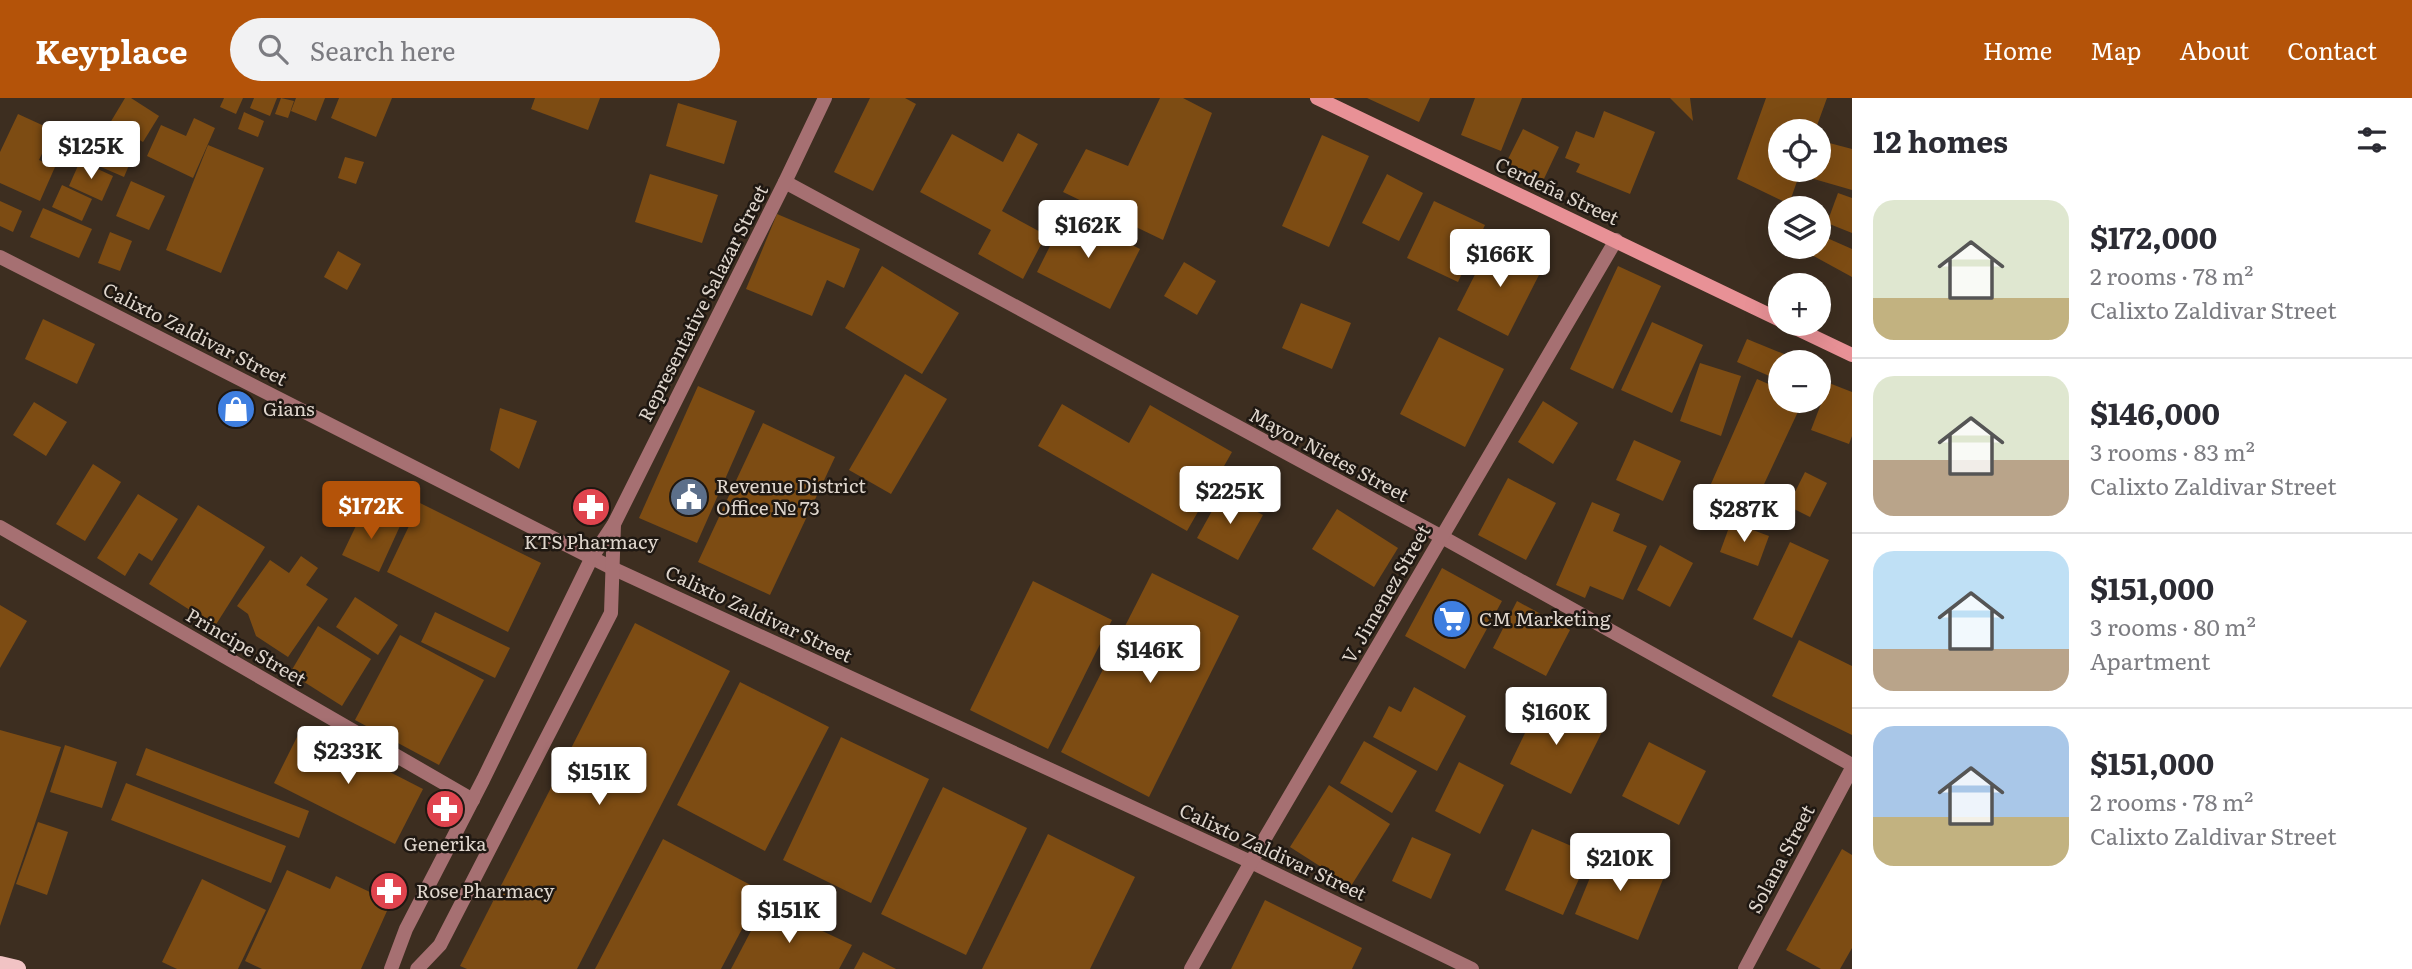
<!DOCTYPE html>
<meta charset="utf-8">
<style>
:root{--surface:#fff;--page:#f2f2f3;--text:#2b2b33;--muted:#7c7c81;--line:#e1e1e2;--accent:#b45309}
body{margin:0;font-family:Literata,serif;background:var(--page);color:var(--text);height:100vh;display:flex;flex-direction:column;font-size:26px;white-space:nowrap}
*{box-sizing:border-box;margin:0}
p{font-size:23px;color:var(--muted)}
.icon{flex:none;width:38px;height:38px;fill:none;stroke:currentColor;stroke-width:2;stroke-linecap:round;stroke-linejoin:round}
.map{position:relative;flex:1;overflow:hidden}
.side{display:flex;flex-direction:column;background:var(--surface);width:560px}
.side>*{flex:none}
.buttons{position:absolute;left:1768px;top:21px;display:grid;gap:14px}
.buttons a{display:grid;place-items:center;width:63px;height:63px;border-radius:50%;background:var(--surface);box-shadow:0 7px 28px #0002;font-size:35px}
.price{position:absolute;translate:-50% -60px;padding:0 16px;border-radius:7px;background:#fff;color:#222;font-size:23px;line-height:46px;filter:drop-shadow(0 2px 4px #0008)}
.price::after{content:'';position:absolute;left:50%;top:42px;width:21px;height:16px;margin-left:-10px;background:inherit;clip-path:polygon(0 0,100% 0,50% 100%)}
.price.active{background:var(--accent);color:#fff}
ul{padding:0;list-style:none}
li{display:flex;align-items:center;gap:21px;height:175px;padding:0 21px}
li+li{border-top:2px solid var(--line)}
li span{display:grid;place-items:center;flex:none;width:196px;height:140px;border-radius:21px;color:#555}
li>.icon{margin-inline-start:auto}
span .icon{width:84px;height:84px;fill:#fffc;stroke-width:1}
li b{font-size:30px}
h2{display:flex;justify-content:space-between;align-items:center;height:84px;padding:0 21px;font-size:30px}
header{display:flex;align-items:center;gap:42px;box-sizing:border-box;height:98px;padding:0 35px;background:var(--accent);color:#fff}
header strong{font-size:33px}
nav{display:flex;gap:38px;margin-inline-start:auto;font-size:24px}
.search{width:490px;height:63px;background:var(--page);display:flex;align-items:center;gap:18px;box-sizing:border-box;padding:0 24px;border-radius:38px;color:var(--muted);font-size:26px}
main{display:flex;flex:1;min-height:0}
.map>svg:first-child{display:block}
.building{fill:#7d4c13}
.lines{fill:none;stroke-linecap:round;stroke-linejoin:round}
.minor{stroke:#a67072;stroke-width:14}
.tertiary{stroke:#a67072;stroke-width:14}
.secondary{stroke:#e89196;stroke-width:14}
.primary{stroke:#f1c3c4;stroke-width:18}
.labels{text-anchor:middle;stroke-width:5;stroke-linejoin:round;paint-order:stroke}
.street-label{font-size:19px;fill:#dfd6cd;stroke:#1f1812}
.poi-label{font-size:19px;fill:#dfd6cd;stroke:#1f1812;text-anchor:start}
</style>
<header>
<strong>Keyplace</strong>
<div class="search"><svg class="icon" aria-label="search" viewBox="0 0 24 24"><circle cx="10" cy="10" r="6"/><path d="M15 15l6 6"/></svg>Search here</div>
<nav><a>Home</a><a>Map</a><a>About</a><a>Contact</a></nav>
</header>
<main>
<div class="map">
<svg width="1852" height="871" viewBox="0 0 1852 871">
<rect width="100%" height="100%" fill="#3d2e20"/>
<g class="building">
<path d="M125 0H131L159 18 143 44 110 25Z"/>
<path d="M224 0H243L236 16 220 9Z"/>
<path d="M254 0H277L270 18 250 10Z"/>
<path d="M281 0 294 3 288 20 275 16Z"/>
<path d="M296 0H325L316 23 291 13Z"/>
<path d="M339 0H392L376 39 331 20Z"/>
<path d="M535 0H600L588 32 531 11Z"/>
<path d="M870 0H905L916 6 873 93 834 74Z"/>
<path d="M1160 0H1183L1212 15 1163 142 1063 94 1086 51 1128 68Z"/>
<path d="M1367 0H1430L1419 24Z"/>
<path d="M1475 0H1522L1501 53 1461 37Z"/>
<path d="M1670 0H1690L1693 23Z"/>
<path d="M1766 0H1827L1815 33H1780V72H1801L1789 106 1737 81Z"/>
<path d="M678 5 737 23 724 66 666 48Z"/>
<path d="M1604 13 1655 34 1630 96 1576 74 1580 66 1565 60 1576 33 1594 40Z"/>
<path d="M244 14 264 23 258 39 238 31Z"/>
<path d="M18 16 53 32 39 62 55 69 40 103 0 85V54Z"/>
<path d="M194 20 215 30 193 80 147 58 161 27 186 38Z"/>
<path d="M100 29 138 46 124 79 85 62Z"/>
<path d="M1523 31 1559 49 1542 85 1505 67Z"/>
<path d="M1018 35 1038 46 1002 113 1046 137 1023 181 978 156 991 132 920 94 952 36 1003 64Z"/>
<path d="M1322 37 1369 58 1329 149 1282 128Z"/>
<path d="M1818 42 1852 51V92L1807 79 1809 72H1818Z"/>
<path d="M208 47 264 70 221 175 166 152Z"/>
<path d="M345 59 364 64 356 86 338 80Z"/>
<path d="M80 63 113 78 102 103 69 88Z"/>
<path d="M650 76 718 97 702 145 635 124Z"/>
<path d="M1387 76 1423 95 1399 143 1362 125Z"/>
<path d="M131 83 165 98 149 132 116 118Z"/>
<path d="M62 87 92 101 82 123 52 109Z"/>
<path d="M1838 95 1852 100V135L1827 125Z"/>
<path d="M0 103 22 113 13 134 0 128Z"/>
<path d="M1434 103 1485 127 1458 184 1407 160Z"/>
<path d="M43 110 92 131 79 160 30 139Z"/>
<path d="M1067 114 1140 151 1110 211 1037 174Z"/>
<path d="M777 116 860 151 844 190 827 182 812 218 746 191Z"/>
<path d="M110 134 132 143 120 173 98 165Z"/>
<path d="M1818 136 1852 151V179L1810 156 1812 149H1818Z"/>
<path d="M1492 143 1543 169 1508 238 1457 212Z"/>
<path d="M338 153 361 166 347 192 324 179Z"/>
<path d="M1184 164 1216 183 1197 217 1164 198Z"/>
<path d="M882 168 959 215 922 276 845 230Z"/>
<path d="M1618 168 1661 188 1613 291 1570 271Z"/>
<path d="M1301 205 1351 225 1332 271 1282 250Z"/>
<path d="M43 221 95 246 77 286 25 261Z"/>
<path d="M1652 224 1703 247 1672 315 1621 292Z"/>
<path d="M1439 239 1504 271 1465 349 1400 316Z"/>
<path d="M1747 241 1784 256 1774 280 1737 264Z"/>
<path d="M1700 265 1741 278 1721 338 1680 323Z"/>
<path d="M905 276 947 301 891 396 849 372Z"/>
<path d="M1757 281 1780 291V303H1803L1751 414 1707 395Z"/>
<path d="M1829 285 1852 294V338L1849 346 1811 332Z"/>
<path d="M698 288 755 313 697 445 639 420Z"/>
<path d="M1543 303 1578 325 1553 366 1518 344Z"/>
<path d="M34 304 67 324 46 358 13 337Z"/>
<path d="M1062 306 1129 345 1150 307 1232 354 1187 433 1038 348Z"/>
<path d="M500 310 537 323 519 371 490 352Z"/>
<path d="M763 325 835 359 770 497 698 464Z"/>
<path d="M1634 342 1681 363 1663 403 1616 382Z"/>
<path d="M93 366 121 384 85 443 56 426Z"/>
<path d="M1805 374 1827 385 1810 419 1788 408Z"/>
<path d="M1508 380 1556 405 1526 462 1478 437Z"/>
<path d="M1222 395 1263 417 1238 462 1197 440Z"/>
<path d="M138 396 178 421 152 463 139 455 125 478 97 460Z"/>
<path d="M1592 404 1620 416 1613 433 1647 448 1623 502 1590 488 1585 500 1556 487Z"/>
<path d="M420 405 541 465 508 534 387 474Z"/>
<path d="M198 407 265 449 215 528 149 486Z"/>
<path d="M364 411 400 428 379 474 342 457Z"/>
<path d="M1337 411 1398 450 1374 489 1312 451Z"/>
<path d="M1731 424 1769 438 1758 468 1720 454Z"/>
<path d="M1790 444 1829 462 1792 540 1753 521Z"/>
<path d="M1660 447 1693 465 1670 509 1637 492Z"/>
<path d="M301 458 318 470 306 487 328 501 288 559 256 538 248 516 237 508 270 462 289 475Z"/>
<path d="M1442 470 1502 503 1465 571 1405 538Z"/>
<path d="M1152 475 1239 518 1149 699 1061 654Z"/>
<path d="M1033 483 1112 522 1048 651 970 612Z"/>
<path d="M355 499 398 527 378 557 336 529Z"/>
<path d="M1517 503 1570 532 1546 578 1493 550Z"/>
<path d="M0 507 27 523 0 570Z"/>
<path d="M435 514 510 550 495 580 421 544Z"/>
<path d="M635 525 730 573 577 871H467L460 868Z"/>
<path d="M318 528 371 561 342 608 290 575Z"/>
<path d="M400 537 484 582 439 667 355 622Z"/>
<path d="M1799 542 1852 568V637L1772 598Z"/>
<path d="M740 584 829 629 765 753 677 707Z"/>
<path d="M1414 589 1466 618 1437 673 1373 639 1389 608 1401 614Z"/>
<path d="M1541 602 1603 632 1571 696 1510 666Z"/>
<path d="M302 629 423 691 395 746 274 685Z"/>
<path d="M0 632 61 649 0 828Z"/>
<path d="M841 639 929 681 871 805 783 762Z"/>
<path d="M1364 643 1417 673 1392 715 1340 685Z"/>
<path d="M1649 644 1706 673 1679 727 1622 698Z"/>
<path d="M65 647 117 664 102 710 50 694Z"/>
<path d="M146 650 309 713 299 740 136 677Z"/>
<path d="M1459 664 1504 687 1480 736 1435 713Z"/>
<path d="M126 685 286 748 271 785 111 722Z"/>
<path d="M1329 687 1390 726 1351 788 1290 749Z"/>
<path d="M943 689 1027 730 966 857 881 816Z"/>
<path d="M38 724 68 734 47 797 16 786Z"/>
<path d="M1532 731 1590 756 1563 817 1505 792Z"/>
<path d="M1048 736 1135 779 1090 871H982Z"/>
<path d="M1412 739 1451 756 1431 801 1392 783Z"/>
<path d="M663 741 762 793 721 871H595Z"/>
<path d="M1603 748 1666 774 1638 842 1575 816Z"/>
<path d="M1842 751 1852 757V850L1840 871H1821L1786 852Z"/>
<path d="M287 772 330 791 336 778 391 804 361 871H262L245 863Z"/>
<path d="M202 781 266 812 238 871H177L162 864Z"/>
<path d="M1265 802 1362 850 1352 871H1231Z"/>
<path d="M765 806 852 847 839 871H731Z"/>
<path d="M863 854 896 871H854Z"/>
</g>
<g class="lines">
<g class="minor">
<path d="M785 84 1442 439 1852 667"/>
<path d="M0 159 612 470 1251 764 1472 871"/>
<path d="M0 429 473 702"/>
<path d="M1191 871 1251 764 1616 142"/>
<path d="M1745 871 1852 670"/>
</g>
<g class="tertiary">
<path d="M391 871 406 831 483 682 592 459 614 426 785 84 825 0"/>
<path d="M417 871 440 847 611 515 614 426"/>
</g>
<g class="secondary">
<path d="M1317 0 1780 222"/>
<path d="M1787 226 1852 257"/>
</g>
<path class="primary" d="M0 867 17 871"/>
</g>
<defs>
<symbol id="shop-disc" viewBox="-11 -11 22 22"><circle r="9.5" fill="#3f7fe0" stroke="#1f1812"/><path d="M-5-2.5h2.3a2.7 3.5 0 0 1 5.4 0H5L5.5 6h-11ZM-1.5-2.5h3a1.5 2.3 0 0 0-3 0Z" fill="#fff"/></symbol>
<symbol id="civic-disc" viewBox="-11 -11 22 22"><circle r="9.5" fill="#5c6f8a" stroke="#1f1812"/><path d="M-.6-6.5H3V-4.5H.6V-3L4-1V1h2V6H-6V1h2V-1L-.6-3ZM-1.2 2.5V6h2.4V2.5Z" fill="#fff"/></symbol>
<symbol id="pharmacy-disc" viewBox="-11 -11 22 22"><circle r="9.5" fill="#e0444e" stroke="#1f1812"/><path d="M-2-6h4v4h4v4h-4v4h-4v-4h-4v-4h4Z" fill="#fff"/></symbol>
<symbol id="supermarket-disc" viewBox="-11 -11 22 22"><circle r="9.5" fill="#3f7fe0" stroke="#1f1812"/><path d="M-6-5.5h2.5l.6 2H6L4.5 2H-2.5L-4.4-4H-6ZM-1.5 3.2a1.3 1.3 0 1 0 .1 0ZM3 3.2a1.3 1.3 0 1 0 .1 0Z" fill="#fff"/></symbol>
</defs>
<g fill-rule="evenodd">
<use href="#shop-disc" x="214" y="289" width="44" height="44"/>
<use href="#civic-disc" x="667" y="377" width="44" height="44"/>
<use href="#pharmacy-disc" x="569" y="387" width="44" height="44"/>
<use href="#supermarket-disc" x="1430" y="499" width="44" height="44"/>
<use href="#pharmacy-disc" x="423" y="689" width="44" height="44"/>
<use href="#pharmacy-disc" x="367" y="771" width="44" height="44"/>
</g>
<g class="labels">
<g class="street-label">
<text transform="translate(1557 93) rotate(25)" y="7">Cerdeña Street</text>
<text transform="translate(703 205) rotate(-63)" y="7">Representative Salazar Street</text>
<text transform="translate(195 236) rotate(27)" y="7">Calixto Zaldivar Street</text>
<text transform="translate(1329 357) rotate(28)" y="7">Mayor Nietes Street</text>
<text transform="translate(1386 496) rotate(-60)" y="7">V. Jimenez Street</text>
<text transform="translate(759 516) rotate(25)" y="7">Calixto Zaldivar Street</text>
<text transform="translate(246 549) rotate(30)" y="7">Principe Street</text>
<text transform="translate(1273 754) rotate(25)" y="7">Calixto Zaldivar Street</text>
<text transform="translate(1781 761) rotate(-62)" y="7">Solana Street</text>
</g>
<g class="poi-label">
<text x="263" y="318">Gians</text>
<text x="716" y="395">Revenue District<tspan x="716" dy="22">Office № 73</tspan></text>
<text x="591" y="451" text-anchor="middle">KTS Pharmacy</text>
<text x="1479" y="528">CM Marketing</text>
<text x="445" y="753" text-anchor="middle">Generika</text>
<text x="416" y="800">Rose Pharmacy</text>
</g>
</g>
</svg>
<div class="buttons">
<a><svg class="icon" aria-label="locate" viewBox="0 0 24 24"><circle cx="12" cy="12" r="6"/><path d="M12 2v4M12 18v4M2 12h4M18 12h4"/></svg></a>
<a><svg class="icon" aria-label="layers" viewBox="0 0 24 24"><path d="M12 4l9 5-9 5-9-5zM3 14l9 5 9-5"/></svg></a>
<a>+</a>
<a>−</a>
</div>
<b class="price" style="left:91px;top:83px">$125K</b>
<b class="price" style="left:1088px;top:162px">$162K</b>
<b class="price" style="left:1500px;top:191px">$166K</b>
<b class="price" style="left:1230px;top:428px">$225K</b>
<b class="price active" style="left:371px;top:443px">$172K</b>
<b class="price" style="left:1744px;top:446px">$287K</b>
<b class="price" style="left:1150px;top:587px">$146K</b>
<b class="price" style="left:1556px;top:649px">$160K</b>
<b class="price" style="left:348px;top:688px">$233K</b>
<b class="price" style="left:599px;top:709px">$151K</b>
<b class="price" style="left:1620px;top:795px">$210K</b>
<b class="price" style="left:789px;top:847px">$151K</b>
</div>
<section class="side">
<h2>12 homes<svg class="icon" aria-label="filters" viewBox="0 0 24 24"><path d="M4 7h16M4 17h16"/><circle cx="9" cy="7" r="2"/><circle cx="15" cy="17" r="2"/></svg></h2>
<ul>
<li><span style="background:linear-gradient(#dfe7d0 70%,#c2b280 0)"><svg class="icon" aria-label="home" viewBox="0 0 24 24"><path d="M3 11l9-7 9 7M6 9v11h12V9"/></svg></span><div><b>$172,000</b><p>2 rooms · 78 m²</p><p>Calixto Zaldivar Street</p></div></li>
<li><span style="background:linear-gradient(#dfe7d0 60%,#b9a48a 0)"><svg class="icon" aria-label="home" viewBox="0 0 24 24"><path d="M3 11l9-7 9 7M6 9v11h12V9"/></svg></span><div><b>$146,000</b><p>3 rooms · 83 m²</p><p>Calixto Zaldivar Street</p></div></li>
<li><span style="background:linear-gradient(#bfe0f5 70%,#b9a48a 0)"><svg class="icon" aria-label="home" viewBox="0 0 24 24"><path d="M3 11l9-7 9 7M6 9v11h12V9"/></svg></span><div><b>$151,000</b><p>3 rooms · 80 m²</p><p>Apartment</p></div></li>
<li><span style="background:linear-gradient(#a9c7e8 65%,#c2b280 0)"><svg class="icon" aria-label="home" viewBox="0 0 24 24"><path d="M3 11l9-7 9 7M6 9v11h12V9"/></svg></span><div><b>$151,000</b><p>2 rooms · 78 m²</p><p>Calixto Zaldivar Street</p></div></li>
</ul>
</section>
</main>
